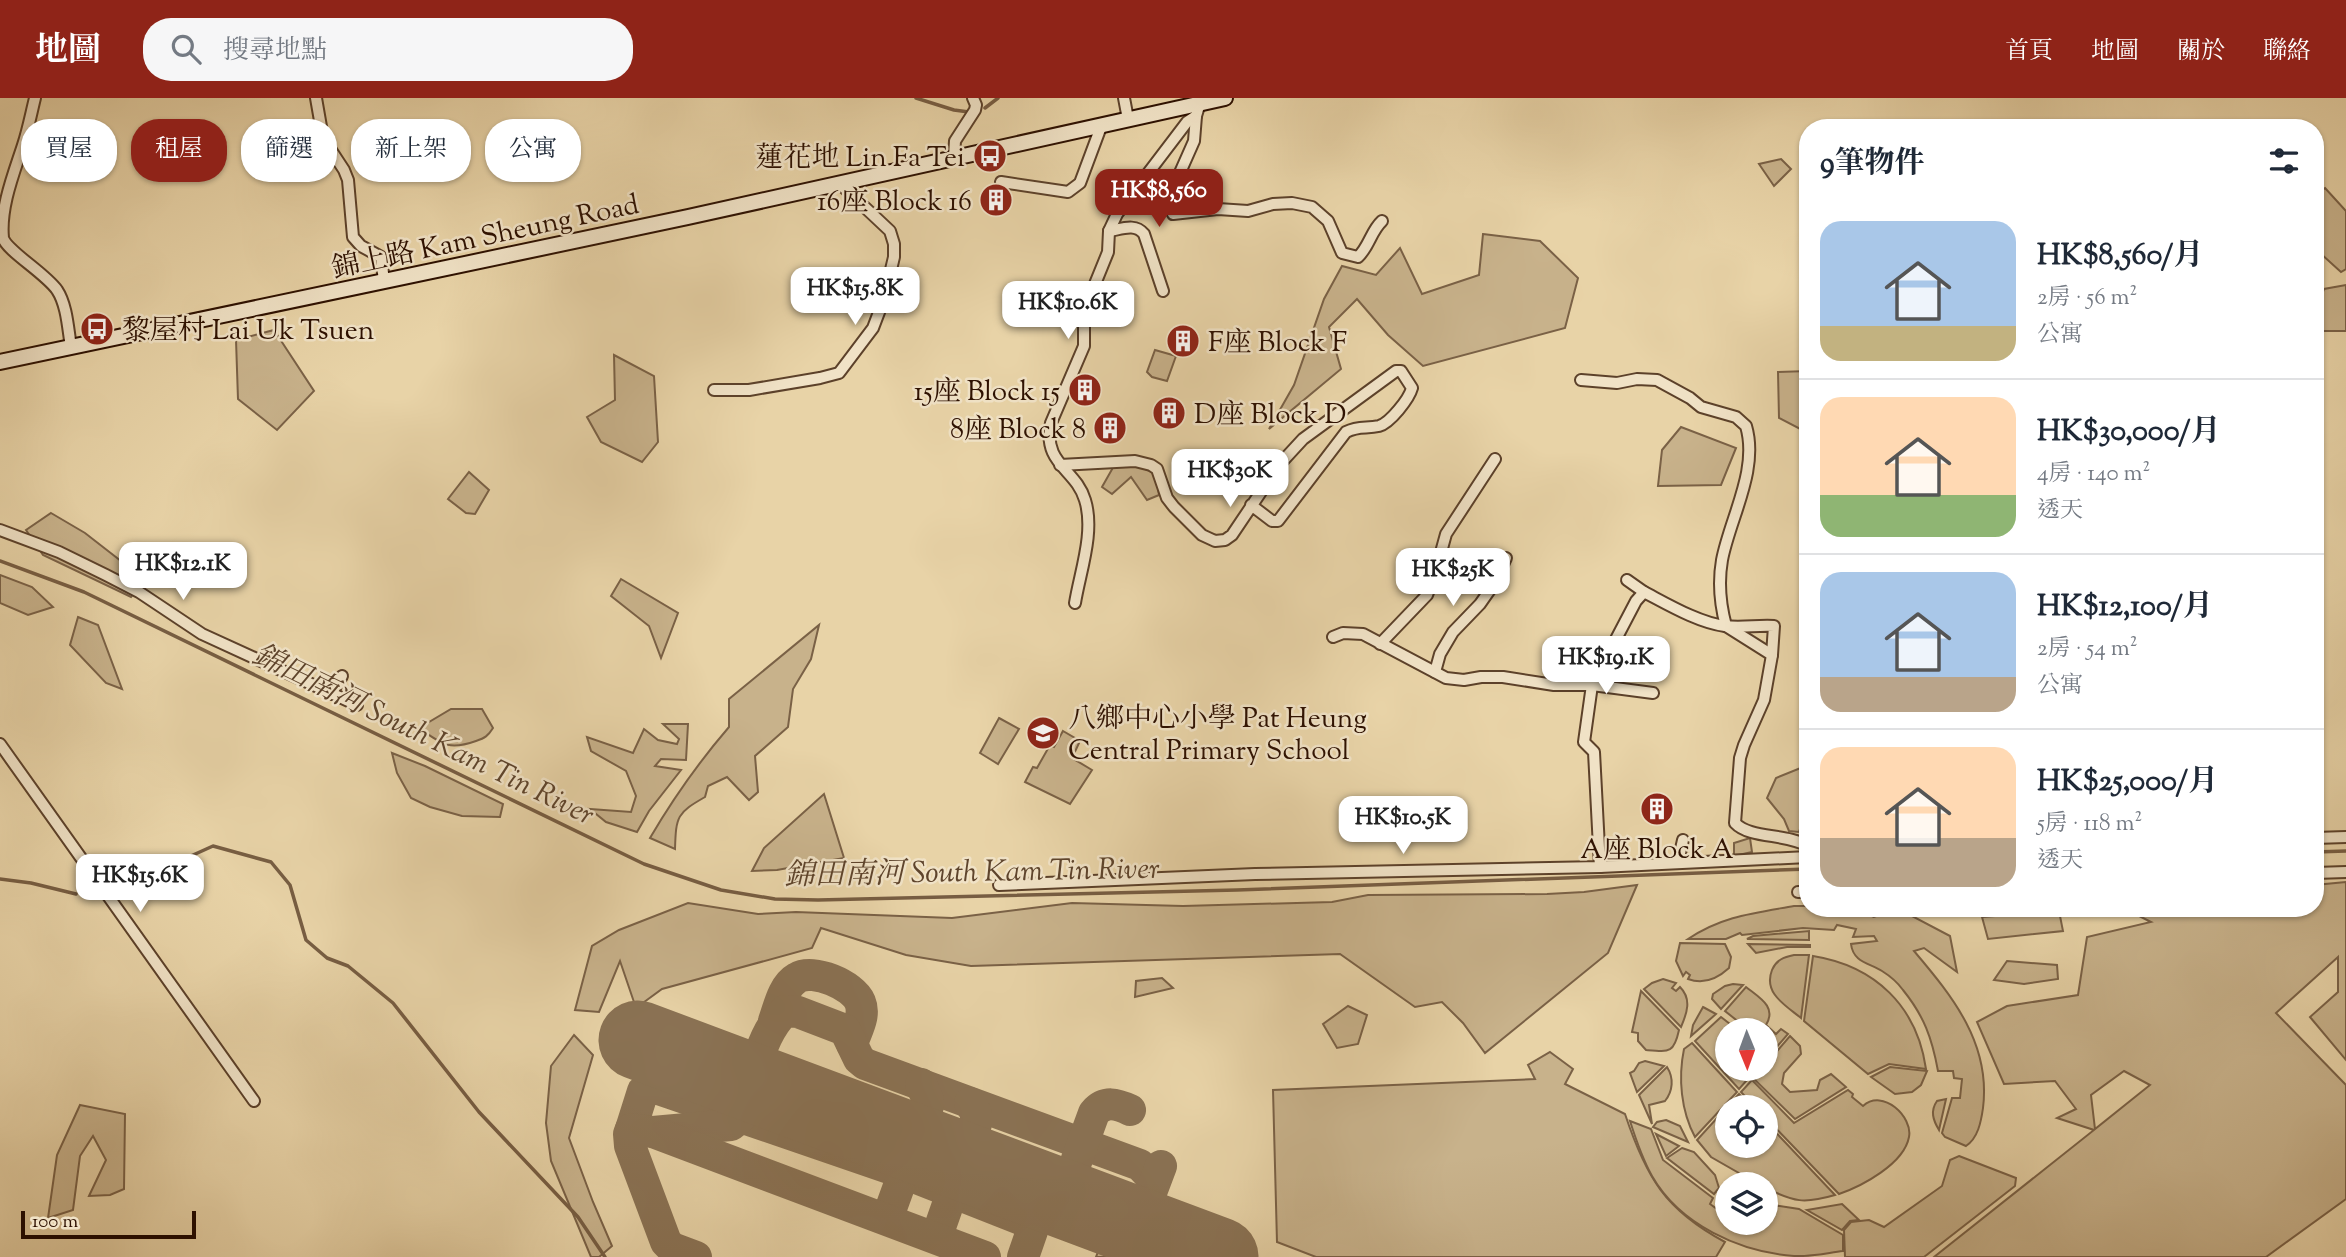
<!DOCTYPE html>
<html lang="zh-TW">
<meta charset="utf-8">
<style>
:root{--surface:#fff;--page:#f6f6f7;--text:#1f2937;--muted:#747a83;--line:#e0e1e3;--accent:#8f2418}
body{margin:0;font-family:"Sorts Mill Goudy","Noto Serif TC",serif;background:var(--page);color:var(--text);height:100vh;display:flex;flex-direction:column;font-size:26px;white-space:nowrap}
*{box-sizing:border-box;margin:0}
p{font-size:23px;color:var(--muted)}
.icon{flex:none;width:38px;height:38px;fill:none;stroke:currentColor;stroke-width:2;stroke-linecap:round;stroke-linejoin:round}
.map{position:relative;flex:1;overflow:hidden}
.drawer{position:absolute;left:1799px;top:21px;width:525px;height:798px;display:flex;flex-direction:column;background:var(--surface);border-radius:28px;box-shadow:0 2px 5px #0004}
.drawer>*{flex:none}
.banner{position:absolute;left:21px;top:21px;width:665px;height:63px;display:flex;gap:14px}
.needle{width:46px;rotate:179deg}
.tools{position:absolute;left:1715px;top:920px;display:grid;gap:14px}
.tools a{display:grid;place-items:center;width:63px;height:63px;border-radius:50%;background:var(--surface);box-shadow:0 2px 5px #0004;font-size:35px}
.scale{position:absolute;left:21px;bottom:18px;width:175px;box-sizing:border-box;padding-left:7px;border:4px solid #2d1000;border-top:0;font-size:19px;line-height:24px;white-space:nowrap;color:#2d1000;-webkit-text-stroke:5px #f0e2c6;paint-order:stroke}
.price{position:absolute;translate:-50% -60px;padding:0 16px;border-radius:14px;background:#fff;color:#222;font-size:23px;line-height:46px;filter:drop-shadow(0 2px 4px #0008)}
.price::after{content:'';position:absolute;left:50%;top:42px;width:21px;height:16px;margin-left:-10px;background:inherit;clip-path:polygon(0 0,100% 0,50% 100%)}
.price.active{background:var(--accent);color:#fff}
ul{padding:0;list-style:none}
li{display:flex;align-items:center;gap:21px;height:175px;padding:0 21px}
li+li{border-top:2px solid var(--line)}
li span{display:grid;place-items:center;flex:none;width:196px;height:140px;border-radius:21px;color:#555}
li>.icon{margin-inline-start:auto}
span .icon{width:84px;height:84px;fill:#fffc;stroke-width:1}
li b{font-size:30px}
h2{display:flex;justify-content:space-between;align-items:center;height:84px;padding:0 21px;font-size:30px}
.pill{padding:0 24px;border-radius:28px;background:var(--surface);box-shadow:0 2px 5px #0004;font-size:24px;line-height:63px}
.pill.active{background:var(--accent);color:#fff}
header{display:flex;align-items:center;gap:42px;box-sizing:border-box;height:98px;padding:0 35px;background:var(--accent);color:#fff}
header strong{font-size:33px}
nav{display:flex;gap:38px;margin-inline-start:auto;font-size:24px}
.search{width:490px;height:63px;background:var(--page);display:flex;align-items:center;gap:18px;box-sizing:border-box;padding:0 24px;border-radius:28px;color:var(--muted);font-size:26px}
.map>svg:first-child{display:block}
.green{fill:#c8b28b;stroke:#7a6146;stroke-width:2;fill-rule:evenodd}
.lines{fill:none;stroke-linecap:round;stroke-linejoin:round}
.stream{stroke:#775d42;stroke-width:3.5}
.taxiway{stroke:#8a7254;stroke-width:32}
.runway{stroke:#8a7254;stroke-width:79}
.street-casing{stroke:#5c412a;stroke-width:14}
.secondary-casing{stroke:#2d1000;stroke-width:18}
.street{stroke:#f0e2c6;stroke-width:10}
.secondary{stroke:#f0e2c6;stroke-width:14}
.labels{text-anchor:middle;stroke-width:5;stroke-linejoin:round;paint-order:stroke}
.poi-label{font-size:28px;fill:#2d1000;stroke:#f0e2c6;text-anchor:end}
.street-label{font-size:28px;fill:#2d1000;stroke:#f0e2c6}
.water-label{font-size:30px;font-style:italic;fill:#5e442c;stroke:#f0e2c6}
</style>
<header>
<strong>地圖</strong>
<div class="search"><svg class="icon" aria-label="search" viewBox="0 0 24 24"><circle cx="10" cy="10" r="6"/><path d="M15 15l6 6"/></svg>搜尋地點</div>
<nav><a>首頁</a><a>地圖</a><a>關於</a><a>聯絡</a></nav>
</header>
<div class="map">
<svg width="2346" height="1159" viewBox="0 0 2346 1159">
<rect width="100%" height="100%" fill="#e8d3a7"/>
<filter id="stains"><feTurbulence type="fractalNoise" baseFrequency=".00286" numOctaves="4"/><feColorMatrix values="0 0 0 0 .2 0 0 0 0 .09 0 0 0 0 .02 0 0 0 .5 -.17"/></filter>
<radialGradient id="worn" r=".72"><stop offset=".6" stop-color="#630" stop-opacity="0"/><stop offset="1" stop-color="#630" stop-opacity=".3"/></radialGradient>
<g class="green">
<path d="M1781 61 1791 71 1774 88 1759 66Z"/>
<path d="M2325 90 2346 113V171L2341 174 2320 155 2315 147V98Z"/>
<path d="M1483 136 1540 143 1578 180 1565 230 1423 268 1388 237 1357 201 1329 229 1341 271 1269 331 1294 287 1324 201 1342 168 1376 177 1400 150 1422 196 1479 177Z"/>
<path d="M2346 187V233H2315V217L2324 191Z"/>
<path d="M274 232 314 293 277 332 238 301 236 242Z"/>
<path d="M1155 252 1176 258 1167 283 1152 279 1147 274Z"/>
<path d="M614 257 654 278 658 344 642 364 601 344 587 319 615 302Z"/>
<path d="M1808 273V335L1779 320 1778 274Z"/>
<path d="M1681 329 1736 350 1721 387 1658 388 1662 352Z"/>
<path d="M1115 366 1137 367 1156 376 1159 397 1147 402 1131 379 1112 396 1102 389Z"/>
<path d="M469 374 489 392 475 416 466 415 448 401Z"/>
<path d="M51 415 85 435 144 481 131 499 43 457 26 432Z"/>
<path d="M0 477 32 489 53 509 28 517 0 505Z"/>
<path d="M621 481 678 515 661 560 649 528 611 498Z"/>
<path d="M78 519 98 527 122 591 106 585 70 547Z"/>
<path d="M819 527 811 561 793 591 788 629 755 658 758 694 749 702 727 679 708 688 705 699C677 715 676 718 675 751L650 740C674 699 698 665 729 629V601Z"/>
<path d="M451 611H482L493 630C488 638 485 640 476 643 448 653 442 646 419 630Z"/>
<path d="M999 620 1019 631 998 666 980 655Z"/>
<path d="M663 626H688L686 662 661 661 655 668 681 672 649 713 637 734 606 724 590 711 631 714 636 698 626 673 591 653 587 639 633 655 644 631 658 642 677 646 679 641Z"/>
<path d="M1063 633 1080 643 1072 660 1092 672 1070 706 1025 684 1033 669 1037 670 1050 647 1054 649Z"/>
<path d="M392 655 425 668 503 706 500 719 462 718 430 709 411 700 397 675Z"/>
<path d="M1808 667V707L1799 734 1789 733 1784 721 1767 700 1776 680Z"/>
<path d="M824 696 844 760 777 772 752 773 764 750Z"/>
<path d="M1750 740 1752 754 1734 758V745Z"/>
<path d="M2346 784V962L2310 919 2338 894V859L2276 915 2346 987V1101L2266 1159H1934L2094 1032 2057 1020 2076 1011 2055 983 2004 986 1977 924 2007 908 2078 897 2087 839 2151 824 2135 816 2136 810H2315V787ZM2124 973 2150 987 2095 1031 2091 997Z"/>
<path d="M1637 787 1608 855 1485 955 1463 925 1442 904 1415 909 1340 856 971 868 906 857 821 830 812 850 662 891 636 910 620 863 599 914 575 912 592 848 619 832 688 805 758 816 796 814 952 820 1072 805 1183 808 1332 804 1368 797 1547 796 1584 794Z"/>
<path d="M1794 808H1808V810C1831 810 1853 808 1874 819L1897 810 1950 838 1957 874 1924 850 1914 853C1953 899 1991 946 1983 1010 1981 1024 1978 1040 1966 1048L1945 1039 1942 1035 1952 1000H1960L1962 981 1954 980 1953 973H1938C1932 940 1924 918 1903 892 1898 885 1890 878 1882 873 1869 865 1853 864 1851 846L1877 843 1874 838 1853 839 1856 831 1837 827 1834 832 1803 830 1742 837 1740 835 1726 841H1688C1722 818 1754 815 1794 808Z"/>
<path d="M2059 813 2063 833 1988 841 1982 819Z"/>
<path d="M1809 833V842L1747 841 1753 838Z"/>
<path d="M1680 845 1725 846 1731 859 1729 870C1717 881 1704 887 1688 881L1690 877 1686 874 1683 878 1676 863Z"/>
<path d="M1748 846 1810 847V849H1787L1756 855Z"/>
<path d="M1794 857H1809L1801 920C1785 907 1763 895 1772 872 1776 862 1784 859 1794 857Z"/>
<path d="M1813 858C1875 868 1917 908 1926 971L1889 966 1868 976 1804 923Z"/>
<path d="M2007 863 2057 867 2058 881 2024 886 1994 882Z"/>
<path d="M1162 880 1173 890 1135 899 1136 883Z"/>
<path d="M1663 881 1676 885 1672 890 1676 893 1680 889C1692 901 1687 915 1681 929L1644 891 1652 885Z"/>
<path d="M1733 886 1743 887 1721 911 1712 901 1713 896 1725 888Z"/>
<path d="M1746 889C1760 900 1777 909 1766 927L1776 936 1781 931 1788 936 1774 952 1766 945V933H1750L1725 913Z"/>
<path d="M1641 893 1679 932C1674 955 1670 954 1646 952L1638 943V935L1632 934Z"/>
<path d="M1348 908 1367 917 1358 946 1337 950 1323 926Z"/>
<path d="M1703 909 1716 916 1691 938 1693 927Z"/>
<path d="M1721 919 1739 933H1727V971H1757L1739 991 1695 943Z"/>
<path d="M574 937 593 957 569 1040 593 1104 612 1148 599 1159H591L551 1063 546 1025 551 968Z"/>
<path d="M1790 938 1800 948 1801 956 1784 975 1782 986 1790 994 1817 992 1820 982 1831 976 1846 989 1795 1021 1753 980 1761 971H1766V966Z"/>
<path d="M1692 945 1737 994 1695 1039C1681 1013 1678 980 1684 951Z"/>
<path d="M1550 954 1573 971 1565 986 1625 1016C1646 1079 1665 1112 1725 1144L1716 1159H1316L1277 1144 1273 992 1535 981 1528 967Z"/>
<path d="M1645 963 1664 968 1637 994 1630 975 1634 973 1639 965Z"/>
<path d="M1667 969C1674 980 1673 993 1665 1003L1649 1007 1652 1026 1639 997Z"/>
<path d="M1890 969 1927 973 1921 987 1912 994 1895 996 1871 979Z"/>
<path d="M1752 982 1794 1025 1848 992 1853 996 1852 999 1863 1008C1883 990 1913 1019 1909 1039 1904 1066 1862 1088 1839 1096L1766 1020V1010H1756L1741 994Z"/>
<path d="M1739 996 1752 1010H1727V1048H1766V1024L1835 1097C1804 1106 1794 1104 1766 1090V1087H1760L1711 1059 1697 1042Z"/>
<path d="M1946 1001 1939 1032C1933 1022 1930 1013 1937 1003Z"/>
<path d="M80 1007 125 1016 124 1091 110 1097 89 1098 106 1062 93 1038 80 1058 73 1112 48 1120 57 1057Z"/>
<path d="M1666 1022 1680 1028 1688 1044 1653 1029 1657 1024Z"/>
<path d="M1630 1023 1651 1031 1663 1062 1713 1100 1710 1106 1724 1116 1727 1111V1125H1766V1106L1799 1111 1843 1137V1153C1827 1155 1810 1159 1794 1158 1740 1154 1680 1127 1652 1078 1642 1060 1636 1042 1630 1023Z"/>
<path d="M1656 1036 1679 1048 1666 1058Z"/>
<path d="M1682 1050 1694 1054 1715 1077 1719 1090 1714 1096 1667 1060Z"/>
<path d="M1959 1058 2016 1080 2015 1088 1924 1159H1845L1844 1132 1851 1124 1869 1122 1884 1129 1942 1088 1950 1062Z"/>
<path d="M1842 1106 1859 1122 1850 1123 1842 1132 1807 1112Z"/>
<path d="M1101 1146 1135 1159H1096Z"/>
</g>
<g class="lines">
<g class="stream">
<path d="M916 0 954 12 969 14"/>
<path d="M985 10 998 0"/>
<path d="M0 463 84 494 644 766 721 792 775 801 818 802 1237 792 1808 771"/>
<path d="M2315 754 2346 753"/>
<path d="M0 781 31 785 76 796"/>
<path d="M112 784 182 762 213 748 271 764 290 787 306 842 327 860 348 868 393 905 479 1014 578 1119 605 1159"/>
</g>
<g class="taxiway">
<path d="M774 923C779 909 783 888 797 880 813 870 853 887 860 904 866 918 856 933 852 946"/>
<path d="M768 1024 839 1017"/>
<path d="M631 1031 643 993 650 988 904 1075 1028 1124 1032 1133 1023 1159"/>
<path d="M653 1034 731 1027C745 1017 756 1004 758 987 758 981 757 976 757 971 759 951 771 926 785 913L798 914 845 932 859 961 865 966 1140 1067 1152 1080 1153 1087"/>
<path d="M1076 1064 1094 1015C1105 1002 1117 1006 1130 1012"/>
<path d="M892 1123 890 1113 928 1008V1002L921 986"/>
<path d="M1138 1129 1161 1068"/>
<path d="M942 1142 939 1132 976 1026V1015L970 1005"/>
<path d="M696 1159 672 1150 666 1144 630 1048 629 1036 631 1031 653 1034 985 1159"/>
</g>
<path class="runway" d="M638 942 1219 1159"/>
<defs>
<g id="street">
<path d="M35 0C31 16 28 32 23 47 14 75 0 109 3 140 7 153 45 175 57 192 67 207 68 231 71 249"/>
<path d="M316 0 323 40 344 72 348 82 353 139 361 148 381 159 384 183"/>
<path d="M1124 0 1128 21"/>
<path d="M1196 18 1194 43 1167 104 1173 116 1218 111 1248 113 1273 106 1292 105 1312 109 1328 123 1342 155 1358 159C1369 149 1371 133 1382 123"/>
<path d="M954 59 955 43 975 12 976 7 973 0"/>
<path d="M1001 84 1068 94 1080 85 1102 26"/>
<path d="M1109 133C1122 131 1135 125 1144 136L1163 193"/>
<path d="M1581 282 1617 285 1637 281 1657 282 1690 300 1701 309 1736 319 1746 328C1759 372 1730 420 1722 462 1718 485 1720 506 1726 528L1772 557 1764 602 1744 647 1740 660 1735 725C1750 741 1786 735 1808 748"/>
<path d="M714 292H749L820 280 839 275 873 230 884 201 894 159V146L890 133 839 85"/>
<path d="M1060 367 1135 363 1151 367 1157 371 1167 400 1174 409 1202 437 1215 443 1225 442 1232 437 1279 367 1303 341 1396 273H1401L1412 290C1409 301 1390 325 1379 328 1366 331 1359 327 1346 334L1278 423H1272L1251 407"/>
<path d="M0 432 59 454 106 477 139 494 202 536 357 607"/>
<path d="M1627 482 1644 494"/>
<path d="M1075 505C1080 474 1095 434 1085 402 1076 371 1042 366 1051 325L1084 248V213L1108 154 1109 133 1117 116 1187 24 1196 18 1200 5"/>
<path d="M1333 539 1343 535 1363 536 1446 580 1464 582 1481 579H1503L1554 587H1592L1653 595"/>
<path d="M1380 546 1427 497 1435 476 1446 436 1495 361"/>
<path d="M1435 574 1440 556 1453 534 1480 506 1494 486 1506 460"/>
<path d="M331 596 342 578"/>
<path d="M0 646 254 1003"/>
<path d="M2315 740 2346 739"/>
<path d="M1678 764 1683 742"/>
<path d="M1600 769 1594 654 1584 644 1592 587 1636 503 1644 494C1667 506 1699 525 1725 528 1741 530 1758 527 1774 528L1772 557"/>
<path d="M2315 775 2346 774"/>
<path d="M999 787 1255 776 1600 769 1808 759"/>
<path d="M1798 794H1808"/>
</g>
<path id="secondary" d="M0 264 688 119 1225 0"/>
</defs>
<use href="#street" class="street-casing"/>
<use href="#secondary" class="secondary-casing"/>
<use href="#street" class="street"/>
<use href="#secondary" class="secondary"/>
</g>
<defs>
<symbol id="bus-disc" viewBox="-11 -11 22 22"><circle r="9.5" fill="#8f2418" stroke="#f0e2c6"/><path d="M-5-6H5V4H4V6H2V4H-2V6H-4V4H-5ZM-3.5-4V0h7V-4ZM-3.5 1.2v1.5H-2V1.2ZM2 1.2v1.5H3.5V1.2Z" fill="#fff"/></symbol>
<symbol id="building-disc" viewBox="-11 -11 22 22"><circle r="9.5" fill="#8f2418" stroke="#f0e2c6"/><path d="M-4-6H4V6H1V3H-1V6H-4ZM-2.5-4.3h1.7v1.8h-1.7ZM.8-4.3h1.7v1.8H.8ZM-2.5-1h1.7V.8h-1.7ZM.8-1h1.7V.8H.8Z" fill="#fff"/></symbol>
<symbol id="school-disc" viewBox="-11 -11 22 22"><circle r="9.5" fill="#8f2418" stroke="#f0e2c6"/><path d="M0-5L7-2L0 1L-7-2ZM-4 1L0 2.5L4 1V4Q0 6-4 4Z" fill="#fff"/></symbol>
</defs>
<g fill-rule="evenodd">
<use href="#bus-disc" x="971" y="39" width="38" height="38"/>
<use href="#building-disc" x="977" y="83" width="38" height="38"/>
<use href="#bus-disc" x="78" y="212" width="38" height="38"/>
<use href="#building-disc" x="1164" y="224" width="38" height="38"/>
<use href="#building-disc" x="1066" y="273" width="38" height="38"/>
<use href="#building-disc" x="1150" y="296" width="38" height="38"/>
<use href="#building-disc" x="1091" y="311" width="38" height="38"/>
<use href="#school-disc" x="1024" y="616" width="38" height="38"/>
<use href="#building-disc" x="1638" y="692" width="38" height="38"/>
</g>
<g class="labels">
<g class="poi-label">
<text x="965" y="68">蓮花地 Lin Fa Tei</text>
<text x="972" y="112">16座 Block 16</text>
<text x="122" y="241" text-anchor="start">黎屋村 Lai Uk Tsuen</text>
<text x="1208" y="253" text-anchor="start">F座 Block F</text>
<text x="1060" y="302">15座 Block 15</text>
<text x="1194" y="325" text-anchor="start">D座 Block D</text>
<text x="1086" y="340">8座 Block 8</text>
<text x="1068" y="629" text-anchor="start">八鄉中心小學 Pat Heung<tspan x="1068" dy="32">Central Primary School</tspan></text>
<text x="1657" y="760" text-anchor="middle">A座 Block A</text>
</g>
<g class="street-label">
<text transform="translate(485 137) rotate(-12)" y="10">錦上路 Kam Sheung Road</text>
</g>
<g class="water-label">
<text transform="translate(424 636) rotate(26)" y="10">錦田南河 South Kam Tin River</text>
<text transform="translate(972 773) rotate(-1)" y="10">錦田南河 South Kam Tin River</text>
</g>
</g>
<rect width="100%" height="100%" filter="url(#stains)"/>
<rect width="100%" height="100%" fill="url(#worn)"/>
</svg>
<div class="tools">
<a><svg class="needle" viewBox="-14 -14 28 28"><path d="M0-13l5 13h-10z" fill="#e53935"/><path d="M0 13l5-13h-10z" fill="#747a83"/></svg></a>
<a><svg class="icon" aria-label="locate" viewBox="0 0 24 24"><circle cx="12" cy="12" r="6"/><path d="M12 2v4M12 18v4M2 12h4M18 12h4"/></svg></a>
<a><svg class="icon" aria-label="layers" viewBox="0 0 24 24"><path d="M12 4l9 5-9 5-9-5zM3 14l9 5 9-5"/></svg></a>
</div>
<div class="scale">100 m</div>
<b class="price active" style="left:1159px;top:131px">HK$8,560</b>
<b class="price" style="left:855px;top:229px">HK$15.8K</b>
<b class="price" style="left:1068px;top:243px">HK$10.6K</b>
<b class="price" style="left:1230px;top:411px">HK$30K</b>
<b class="price" style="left:183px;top:504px">HK$12.1K</b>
<b class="price" style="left:1453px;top:510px">HK$25K</b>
<b class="price" style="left:1606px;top:598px">HK$19.1K</b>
<b class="price" style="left:1403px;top:758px">HK$10.5K</b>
<b class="price" style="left:140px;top:816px">HK$15.6K</b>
<div class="banner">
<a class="pill">買屋</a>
<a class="pill active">租屋</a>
<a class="pill">篩選</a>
<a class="pill">新上架</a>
<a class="pill">公寓</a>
</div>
<section class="drawer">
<h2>9筆物件<svg class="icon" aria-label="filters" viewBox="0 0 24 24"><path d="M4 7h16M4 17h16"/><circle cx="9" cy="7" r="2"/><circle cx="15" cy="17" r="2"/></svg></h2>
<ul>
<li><span style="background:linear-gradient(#a9c7e8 75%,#c2b280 0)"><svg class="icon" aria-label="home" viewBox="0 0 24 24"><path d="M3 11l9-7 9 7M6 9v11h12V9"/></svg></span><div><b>HK$8,560/月</b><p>2房 · 56 m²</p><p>公寓</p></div></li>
<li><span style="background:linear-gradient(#ffd9b3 70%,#8fb573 0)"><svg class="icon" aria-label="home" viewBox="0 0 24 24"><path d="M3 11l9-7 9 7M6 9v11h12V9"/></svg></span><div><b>HK$30,000/月</b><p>4房 · 140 m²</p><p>透天</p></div></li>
<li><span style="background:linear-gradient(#a9c7e8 75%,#b9a48a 0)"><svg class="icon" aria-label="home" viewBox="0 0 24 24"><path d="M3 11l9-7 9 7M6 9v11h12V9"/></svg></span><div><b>HK$12,100/月</b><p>2房 · 54 m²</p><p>公寓</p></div></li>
<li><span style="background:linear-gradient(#ffd9b3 65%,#b9a48a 0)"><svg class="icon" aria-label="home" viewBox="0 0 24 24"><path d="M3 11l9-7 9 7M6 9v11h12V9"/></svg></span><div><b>HK$25,000/月</b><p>5房 · 118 m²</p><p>透天</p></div></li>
</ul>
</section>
</div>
